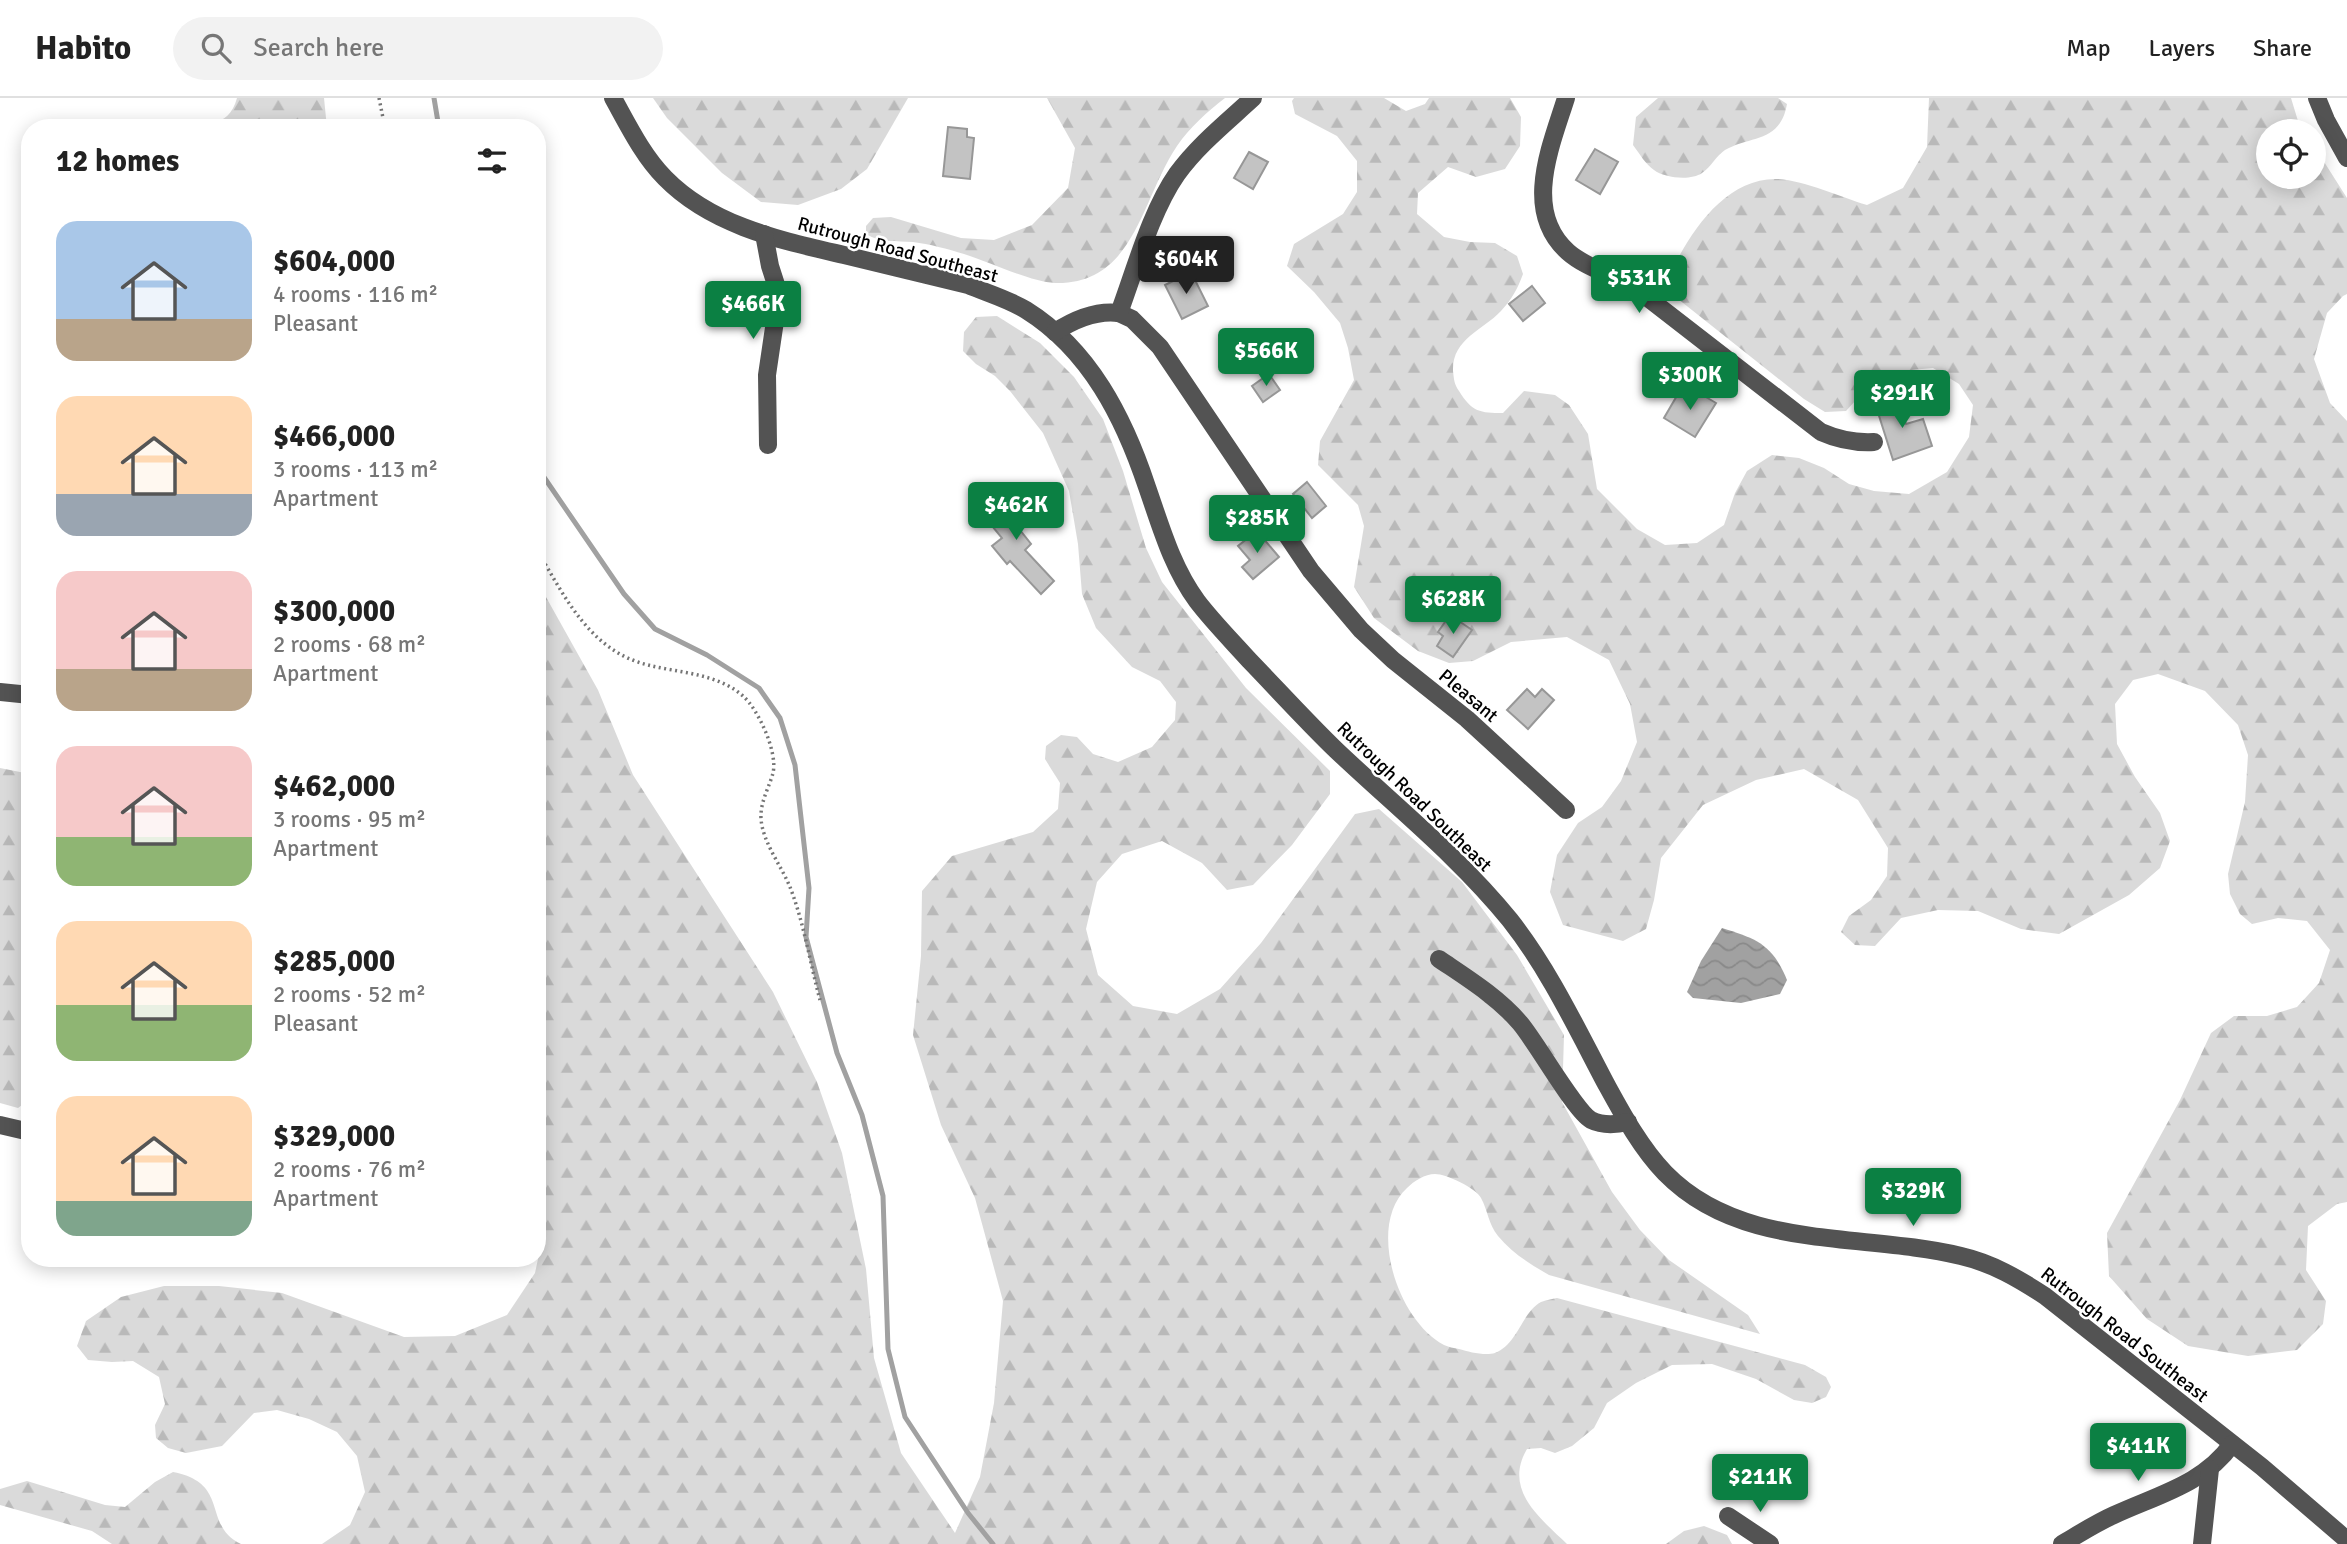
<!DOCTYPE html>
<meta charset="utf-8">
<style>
:root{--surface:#fff;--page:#f2f2f2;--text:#222;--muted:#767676;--line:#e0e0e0;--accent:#0b8043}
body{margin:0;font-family:Signika,sans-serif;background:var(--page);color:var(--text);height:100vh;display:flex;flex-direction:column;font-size:26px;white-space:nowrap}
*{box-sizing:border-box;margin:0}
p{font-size:23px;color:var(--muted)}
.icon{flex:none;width:38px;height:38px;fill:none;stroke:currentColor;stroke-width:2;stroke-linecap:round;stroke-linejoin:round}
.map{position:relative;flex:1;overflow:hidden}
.details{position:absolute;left:21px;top:21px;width:525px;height:1148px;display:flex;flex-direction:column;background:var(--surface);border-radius:28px;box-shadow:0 4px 18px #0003}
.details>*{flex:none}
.buttons{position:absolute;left:2256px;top:21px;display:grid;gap:14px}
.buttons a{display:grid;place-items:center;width:70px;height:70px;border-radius:50%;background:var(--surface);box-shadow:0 4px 18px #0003;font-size:35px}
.price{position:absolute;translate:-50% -60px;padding:0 16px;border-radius:7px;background:var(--accent);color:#fff;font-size:23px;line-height:46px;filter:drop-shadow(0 2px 4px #0008)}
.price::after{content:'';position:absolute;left:50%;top:42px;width:21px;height:16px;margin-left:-10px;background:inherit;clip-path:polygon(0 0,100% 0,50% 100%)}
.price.current{background:#222;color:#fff}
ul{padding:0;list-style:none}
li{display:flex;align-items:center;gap:21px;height:175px;padding:0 35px}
li span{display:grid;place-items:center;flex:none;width:196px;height:140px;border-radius:21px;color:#555}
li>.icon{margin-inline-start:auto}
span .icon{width:84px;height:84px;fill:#fffc;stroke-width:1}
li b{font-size:30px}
h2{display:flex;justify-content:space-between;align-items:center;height:84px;padding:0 35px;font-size:30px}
header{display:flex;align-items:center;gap:42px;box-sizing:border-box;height:98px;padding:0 35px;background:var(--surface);border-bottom:2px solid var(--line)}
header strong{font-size:33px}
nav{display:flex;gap:38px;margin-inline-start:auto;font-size:24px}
.search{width:490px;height:63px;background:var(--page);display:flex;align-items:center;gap:18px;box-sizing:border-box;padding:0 24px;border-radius:38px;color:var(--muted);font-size:26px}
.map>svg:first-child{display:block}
.forest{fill:url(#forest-firs)}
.water{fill:url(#water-waves)}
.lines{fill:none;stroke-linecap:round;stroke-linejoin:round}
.stream{stroke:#a1a1a1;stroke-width:5}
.building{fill:#c3c3c3;stroke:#979797;stroke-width:2}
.path{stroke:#757575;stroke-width:3.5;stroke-dasharray:2 3.5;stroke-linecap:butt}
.minor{stroke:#535353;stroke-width:18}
.labels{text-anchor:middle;stroke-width:5;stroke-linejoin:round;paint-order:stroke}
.street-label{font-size:19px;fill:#000;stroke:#fff}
</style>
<header>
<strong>Habito</strong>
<div class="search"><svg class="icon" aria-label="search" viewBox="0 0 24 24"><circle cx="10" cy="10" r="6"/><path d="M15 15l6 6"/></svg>Search here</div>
<nav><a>Map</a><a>Layers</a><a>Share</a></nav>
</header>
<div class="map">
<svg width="2347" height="1446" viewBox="0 0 2347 1446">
<defs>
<pattern id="forest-firs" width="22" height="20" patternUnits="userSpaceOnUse" patternTransform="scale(1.75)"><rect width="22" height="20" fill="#dadada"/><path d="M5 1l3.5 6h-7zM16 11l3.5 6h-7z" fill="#b9b9b9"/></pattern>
<pattern id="water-waves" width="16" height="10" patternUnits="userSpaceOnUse" patternTransform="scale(1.75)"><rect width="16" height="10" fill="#a1a1a1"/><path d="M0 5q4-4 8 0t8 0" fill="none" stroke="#898989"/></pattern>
</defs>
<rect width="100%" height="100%" fill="#fff"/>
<g class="forest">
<path d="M237 0H324L327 30H180C202 23 228 33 237 0Z"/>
<path d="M653 0H908L867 71 841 91 798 107 761 104 722 75 667 20Z"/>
<path d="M1047 0H1225C1207 14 1190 29 1177 48 1141 101 1135 187 1055 185 1030 184 990 164 964 156 948 151 929 146 913 144 896 143 881 145 866 136V128L873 120 891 119 961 140 994 142 1032 127 1068 90 1075 50Z"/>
<path d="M1294 0H1384L1406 13 1425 6 1429 0H1510L1521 19 1520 48 1505 71 1476 79 1448 69 1418 95 1417 116 1444 139 1470 144 1495 145 1517 158 1523 176C1518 190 1512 201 1501 213 1482 233 1452 241 1453 273 1454 281 1454 286 1459 293 1472 314 1480 315 1503 315L1524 293 1555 297 1569 307 1588 336 1597 391 1637 431 1665 447 1697 445 1724 427 1735 395 1747 373 1772 357 1799 360 1824 370 1849 386 1874 393 1909 396 1947 374 1969 339 1973 307 1959 286 1933 270 1889 274 1865 292 1846 313 1825 314 1804 301 1673 197 1668 181C1687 138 1724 79 1778 81 1806 83 1840 99 1867 107L1903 90 1927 49 1929 0H2291L2298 23 2304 33H2268V79H2314V48L2347 100V196L2343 198 2327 215 2314 261 2330 305 2347 323V1104L2337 1106 2308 1128 2306 1172 2326 1203 2323 1226 2297 1252 2248 1258 2188 1248 2147 1221 2109 1178 2107 1135 2180 1002 2211 935 2234 918H2267L2297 909 2319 885 2330 852 2307 823 2278 820 2252 826 2240 816 2230 796 2228 776 2245 704 2248 657 2238 627 2205 593 2158 576 2133 582 2115 606 2117 646 2135 679 2160 715 2170 743 2160 770 2129 797 2059 836 2021 831 1978 813 1938 812 1901 820 1875 848 1855 847 1841 834 1849 818 1871 802 1887 778 1888 750 1858 702 1804 671 1756 682 1703 707 1661 760 1654 802 1646 831 1623 843 1563 827 1550 794 1557 757 1578 725 1602 709 1621 683 1637 644 1630 606 1609 562 1567 539 1511 544 1473 563 1449 565 1418 553 1374 520 1354 489 1364 428 1358 407 1318 367 1320 343 1354 282 1348 250 1340 225 1314 194 1287 168 1294 146 1343 116 1357 94V63L1337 38 1295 16 1292 3Z"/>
<path d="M1658 0H1778L1787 6C1780 45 1752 37 1725 52 1716 58 1711 69 1702 75 1691 83 1664 80 1654 72 1646 67 1639 55 1633 47L1636 19Z"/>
<path d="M997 218 1040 245 1074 279 1103 321 1123 373 1146 450 1162 484 1246 590 1330 673V696L1292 747 1253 787 1227 792 1202 765 1162 743 1122 756 1097 784 1086 831 1098 877 1133 908 1177 916 1220 891 1261 845 1355 716 1379 711 1462 784 1517 857 1564 937 1562 1004 1612 1094 1640 1132 1669 1162 1748 1217 1760 1236 1549 1177C1530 1166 1512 1155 1498 1138 1488 1125 1488 1113 1481 1100 1476 1090 1446 1076 1435 1076 1425 1076 1414 1083 1407 1090 1366 1128 1398 1223 1444 1247 1448 1249 1454 1250 1459 1251 1469 1254 1485 1258 1495 1255 1518 1246 1522 1214 1541 1204 1546 1202 1552 1201 1557 1200L1805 1267 1826 1279 1831 1289 1826 1299 1812 1305 1794 1302 1756 1281 1712 1266 1672 1267 1636 1285 1607 1305 1594 1330 1572 1348 1555 1355 1541 1350 1527 1351C1503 1392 1540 1420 1567 1446H322L350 1427 365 1394 357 1358 337 1334 309 1321 277 1312 254 1315 222 1348 186 1355 168 1350 156 1340 155 1327 165 1306 159 1279 133 1263 112 1264 88 1262 77 1248 86 1223 121 1199 164 1188H219L282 1195 404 1239 455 1238 507 1217 535 1175 544 1133 537 1107V483L598 592 633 677 773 894 817 984 842 1055 866 1171 874 1260 901 1355 955 1435 980 1379 994 1305 1003 1203 975 1100 941 1027 913 937 921 858 922 793 952 758 1033 734 1058 711 1060 685 1045 661 1046 648 1061 637 1077 639 1093 656 1118 664 1152 649 1175 622 1176 604 1160 583 1132 569 1096 530 1082 496 1078 446 1069 393 1043 335 1010 293 995 278 976 266 963 253 964 234 976 219Z"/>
<path d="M0 670 30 676V1001L18 1010 0 1005Z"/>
<path d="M173 1374C231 1385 202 1428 241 1446H112L92 1433 0 1407V1391L27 1383 105 1407 125 1409 155 1384Z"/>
<path d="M1704 1428 1727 1437 1732 1446H1666L1684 1433Z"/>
</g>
<path class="water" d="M1722 830C1757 841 1772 846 1787 882L1780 896 1741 905 1693 900 1687 894 1701 863Z"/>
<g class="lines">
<g class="stream">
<path d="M434 0 439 30"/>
<path d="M537 369 624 496 655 531 707 557 759 590 780 620 795 667 809 790 806 839 837 955 862 1017 883 1098 888 1251 905 1319 968 1415 993 1446"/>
</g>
</g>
<g class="building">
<path d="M948 29 967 31V39L974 40 970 81 943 78Z"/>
<path d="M1595 51 1618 64 1600 96 1576 82Z"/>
<path d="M1249 54 1268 64 1253 91 1234 80Z"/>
<path d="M1191 174 1208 208 1182 221 1165 187Z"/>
<path d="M1532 188 1545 205 1523 223 1509 206Z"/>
<path d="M1269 276 1280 292 1263 304 1252 288Z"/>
<path d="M1694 292 1716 305 1695 339 1664 320 1678 296 1688 302Z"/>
<path d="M1894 298 1900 316H1902L1906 326 1923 321 1932 348 1893 362 1875 305Z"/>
<path d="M1307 384 1326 408 1312 420 1293 396Z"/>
<path d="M1008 397 1030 425 1020 432 1031 446 1025 452 1054 483 1041 496 1010 463 1007 466 992 448 1002 440 983 417Z"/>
<path d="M1257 433 1279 459 1253 481 1242 469 1250 462 1238 448Z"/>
<path d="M1450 517 1472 532 1453 559 1437 548 1443 538 1438 534Z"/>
<path d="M1527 591 1535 599 1542 591 1554 602 1528 631 1507 612Z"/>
</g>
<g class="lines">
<g class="path">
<path d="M379 0 385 30"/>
<path d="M537 452C565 499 590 553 648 567 679 575 717 575 743 598 758 611 778 654 773 675 769 690 760 704 761 721 763 745 781 767 790 789 804 825 810 865 820 902"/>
</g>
<g class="minor">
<path d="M613 0C628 27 643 58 665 80 712 128 780 142 844 157 885 167 927 177 968 187 987 195 1008 201 1026 212 1090 252 1124 320 1147 389 1161 429 1172 469 1197 503 1213 524 1232 543 1249 562 1278 592 1306 623 1336 652 1395 708 1458 758 1510 822 1548 870 1576 929 1605 984 1622 1015 1640 1049 1665 1075 1742 1154 1863 1134 1961 1158 1992 1165 2019 1181 2045 1198L2262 1369 2347 1442"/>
<path d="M1566 0C1551 48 1522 113 1568 154 1586 170 1614 177 1635 190L1821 334C1839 342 1855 345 1874 344"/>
<path d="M2317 0 2326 22 2347 60"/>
<path d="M764 136 770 168 779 196 767 277 768 347"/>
<path d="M1119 215 1132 221 1160 249 1311 473 1361 532 1393 562 1467 621 1566 712"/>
<path d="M1055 234C1075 221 1096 212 1119 215 1135 172 1151 113 1177 76 1198 47 1227 24 1253 0"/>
<path d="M0 594 30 597"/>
<path d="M1439 861C1467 880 1498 899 1520 925 1537 945 1575 1013 1591 1022 1603 1028 1615 1027 1628 1024"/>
<path d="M0 1027 30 1034"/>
<path d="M1728 1418 1770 1446"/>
<path d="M2062 1446C2079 1436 2096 1425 2114 1417 2157 1397 2204 1386 2232 1346"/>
<path d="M2202 1446 2210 1371"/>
</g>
</g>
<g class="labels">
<g class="street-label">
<text transform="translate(898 151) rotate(15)" y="7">Rutrough Road Southeast</text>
<text transform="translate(1469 597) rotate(40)" y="7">Pleasant</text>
<text transform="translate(1415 698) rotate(44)" y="7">Rutrough Road Southeast</text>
<text transform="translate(2125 1236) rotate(38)" y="7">Rutrough Road Southeast</text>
</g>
</g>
</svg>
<div class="buttons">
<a><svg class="icon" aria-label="locate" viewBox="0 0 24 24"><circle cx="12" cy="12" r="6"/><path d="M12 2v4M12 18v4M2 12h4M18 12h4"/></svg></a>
</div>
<b class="price current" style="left:1186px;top:198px">$604K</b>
<b class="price" style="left:1639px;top:217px">$531K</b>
<b class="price" style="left:753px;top:243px">$466K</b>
<b class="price" style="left:1266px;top:290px">$566K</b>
<b class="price" style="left:1690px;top:314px">$300K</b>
<b class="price" style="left:1902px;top:332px">$291K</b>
<b class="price" style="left:1016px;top:444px">$462K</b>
<b class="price" style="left:1257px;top:457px">$285K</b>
<b class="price" style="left:1453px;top:538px">$628K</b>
<b class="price" style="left:1913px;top:1130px">$329K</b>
<b class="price" style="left:2138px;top:1385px">$411K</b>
<b class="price" style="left:1760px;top:1416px">$211K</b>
<section class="details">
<h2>12 homes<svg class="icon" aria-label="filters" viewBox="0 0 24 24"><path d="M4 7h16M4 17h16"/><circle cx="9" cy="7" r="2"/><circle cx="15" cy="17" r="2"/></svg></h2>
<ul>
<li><span style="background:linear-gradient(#a9c7e8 70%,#b9a48a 0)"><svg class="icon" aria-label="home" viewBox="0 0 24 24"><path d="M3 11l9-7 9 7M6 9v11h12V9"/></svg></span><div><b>$604,000</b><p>4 rooms · 116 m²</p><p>Pleasant</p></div></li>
<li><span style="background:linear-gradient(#ffd9b3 70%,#9aa5b1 0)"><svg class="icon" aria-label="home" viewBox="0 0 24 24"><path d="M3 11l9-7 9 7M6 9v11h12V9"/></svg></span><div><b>$466,000</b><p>3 rooms · 113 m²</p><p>Apartment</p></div></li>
<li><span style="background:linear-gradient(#f6c9c9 70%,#b9a48a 0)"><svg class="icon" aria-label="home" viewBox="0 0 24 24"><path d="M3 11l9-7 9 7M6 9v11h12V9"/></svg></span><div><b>$300,000</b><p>2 rooms · 68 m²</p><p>Apartment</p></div></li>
<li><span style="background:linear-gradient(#f6c9c9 65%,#8fb573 0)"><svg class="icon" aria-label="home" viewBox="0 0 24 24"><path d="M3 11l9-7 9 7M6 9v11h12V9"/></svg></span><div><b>$462,000</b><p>3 rooms · 95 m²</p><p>Apartment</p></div></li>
<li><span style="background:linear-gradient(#ffd9b3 60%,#8fb573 0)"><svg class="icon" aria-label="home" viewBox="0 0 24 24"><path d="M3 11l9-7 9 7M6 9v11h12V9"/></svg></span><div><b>$285,000</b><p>2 rooms · 52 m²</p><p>Pleasant</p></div></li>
<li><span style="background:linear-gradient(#ffd9b3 75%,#7fa58c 0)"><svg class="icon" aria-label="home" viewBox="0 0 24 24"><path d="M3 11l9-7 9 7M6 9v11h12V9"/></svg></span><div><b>$329,000</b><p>2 rooms · 76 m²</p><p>Apartment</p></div></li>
</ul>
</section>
</div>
